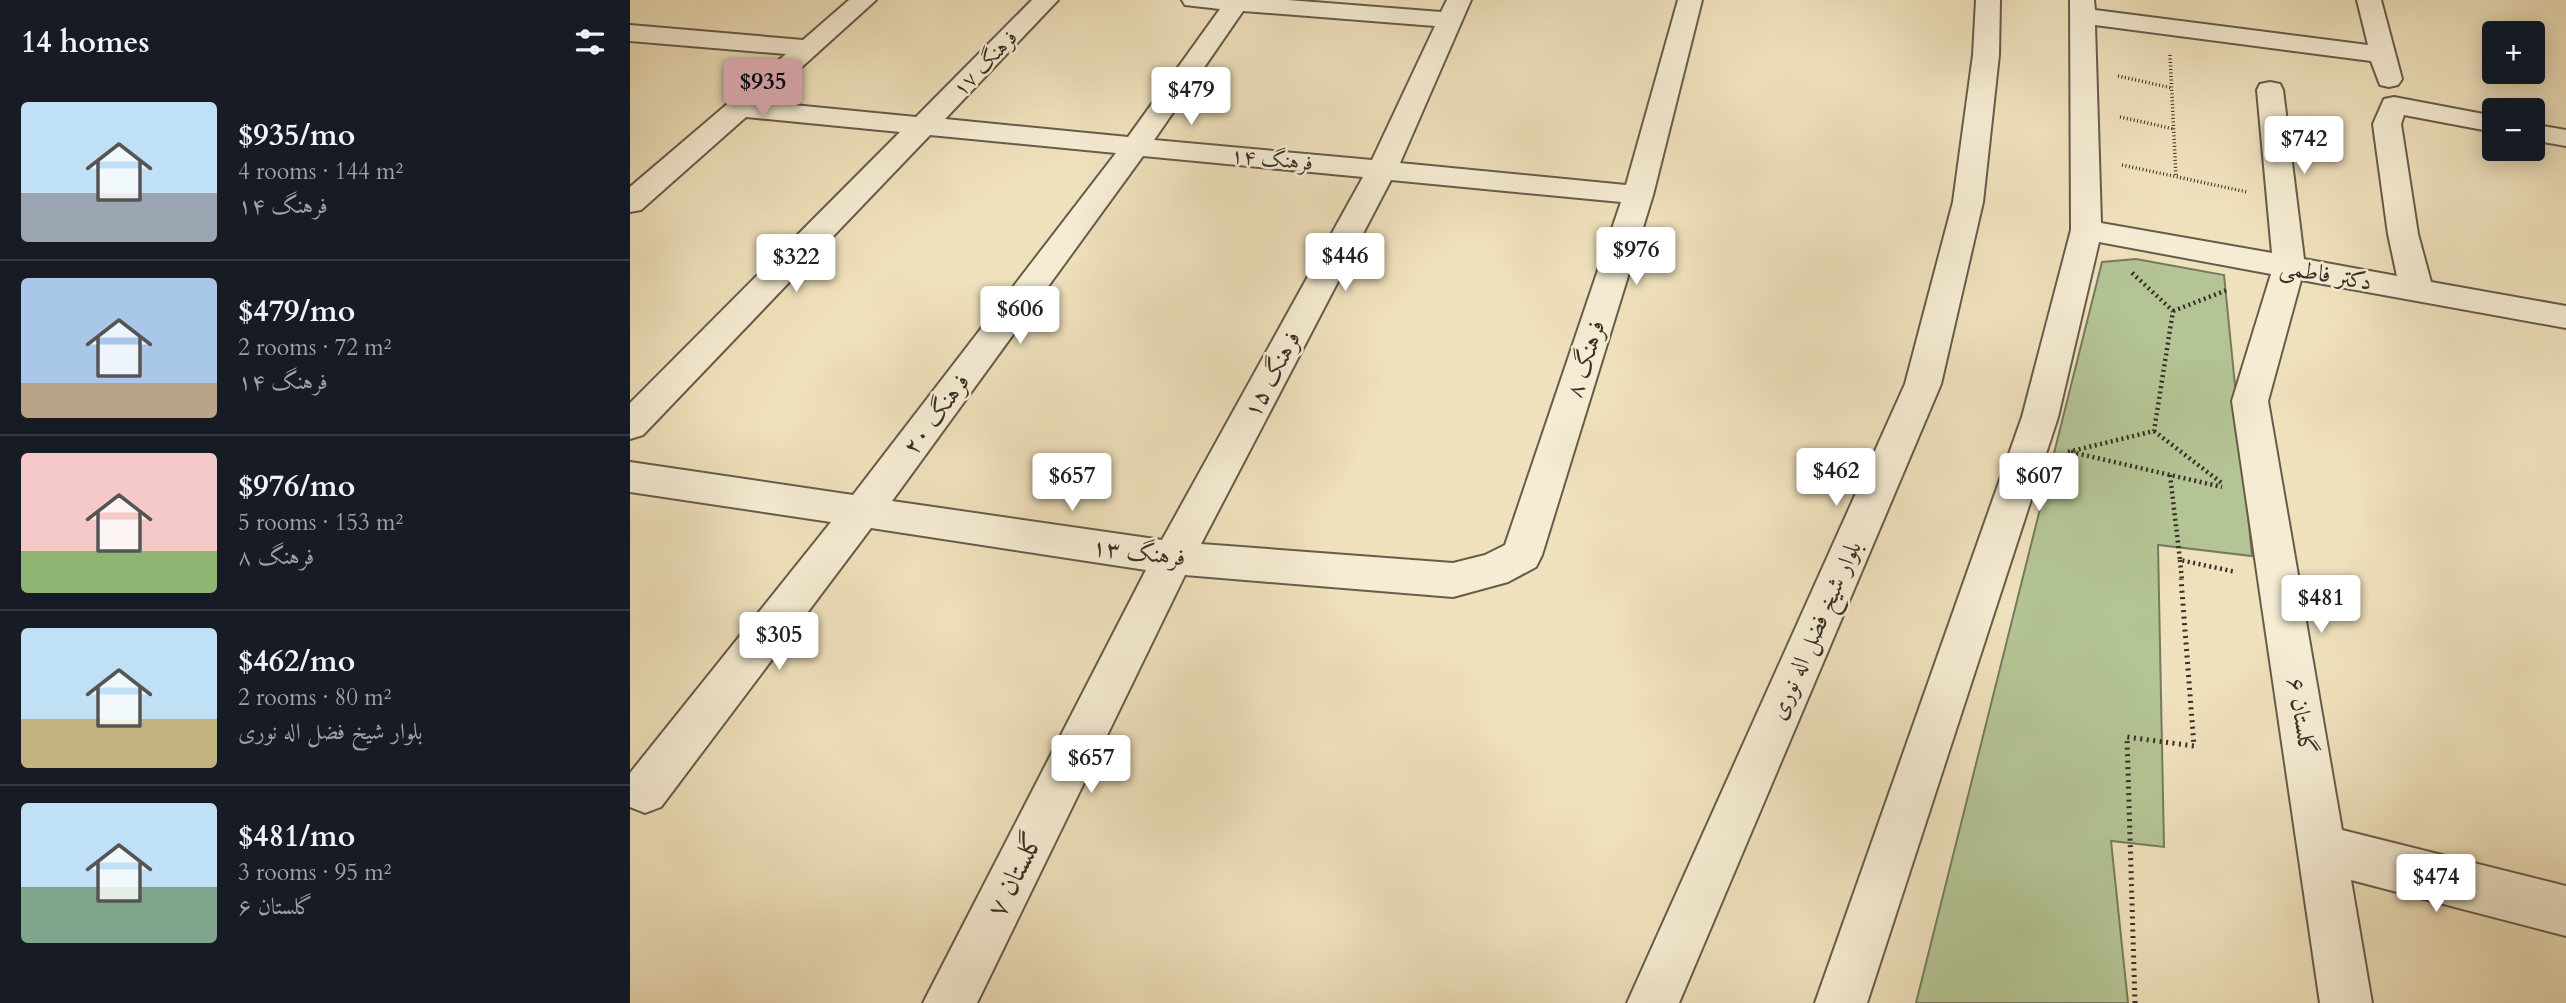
<!DOCTYPE html>
<meta charset="utf-8">
<style>
:root{--surface:#171b24;--page:#242831;--text:#f1f3f6;--muted:#9ea1a6;--line:#363941;--accent:#c59692}
body{margin:0;font-family:Cardo,Amiri,serif;background:var(--page);color:var(--text);height:100vh;display:flex;flex-direction:column;font-size:26px;white-space:nowrap}
*{box-sizing:border-box;margin:0}
p{font-size:23px;color:var(--muted)}
.icon{flex:none;width:38px;height:38px;fill:none;stroke:currentColor;stroke-width:2;stroke-linecap:round;stroke-linejoin:round}
.map{position:relative;flex:1;overflow:hidden}
.details{display:flex;flex-direction:column;background:var(--surface);width:630px}
.details>*{flex:none}
.buttons{position:absolute;left:1852px;top:21px;display:grid;gap:14px}
.buttons a{display:grid;place-items:center;width:63px;height:63px;border-radius:7px;background:var(--surface);box-shadow:0 4px 18px #0003;font-size:35px}
.price{position:absolute;translate:-50% -60px;padding:0 16px;border-radius:7px;background:#fff;color:#222;font-size:23px;line-height:46px;filter:drop-shadow(0 2px 4px #0008)}
.price::after{content:'';position:absolute;left:50%;top:42px;width:21px;height:16px;margin-left:-10px;background:inherit;clip-path:polygon(0 0,100% 0,50% 100%)}
.price.current{background:var(--accent);color:#111}
ul{padding:0;list-style:none}
li{display:flex;align-items:center;gap:21px;height:175px;padding:0 21px}
li+li{border-top:2px solid var(--line)}
li span{display:grid;place-items:center;flex:none;width:196px;height:140px;border-radius:7px;color:#555}
li>.icon{margin-inline-start:auto}
span .icon{width:84px;height:84px;fill:#fffc;stroke-width:1}
li b{font-size:30px}
h2{display:flex;justify-content:space-between;align-items:center;height:84px;padding:0 21px;font-size:30px}
main{display:flex;flex:1;min-height:0}
.map>svg:first-child{display:block}
.green{fill:#b4c494;stroke:#767a5e;stroke-width:2}
.lines{fill:none;stroke-linecap:round;stroke-linejoin:round}
.minor-casing{stroke:#665c4c;stroke-width:4}
.path-far2{stroke:#392f27;stroke-width:3.5;stroke-dasharray:1 2.5;stroke-linecap:butt}
.path-far1{stroke:#392f27;stroke-width:4.5;stroke-dasharray:2 3.5;stroke-linecap:butt}
.path{stroke:#392f27;stroke-width:5;stroke-dasharray:2 4.5;stroke-linecap:butt}
.minor{fill:#f5ecd3;fill-rule:evenodd}
.labels{text-anchor:middle;stroke-width:5;stroke-linejoin:round;paint-order:stroke}
.far-street-label{font-size:21px;fill:#392f27;stroke:#f5ecd3}
.street-label{font-size:24px;fill:#392f27;stroke:#f5ecd3}
.near-street-label{font-size:28px;fill:#392f27;stroke:#f5ecd3}
</style>
<main>
<section class="details">
<h2>14 homes<svg class="icon" aria-label="filters" viewBox="0 0 24 24"><path d="M4 7h16M4 17h16"/><circle cx="9" cy="7" r="2"/><circle cx="15" cy="17" r="2"/></svg></h2>
<ul>
<li><span style="background:linear-gradient(#bfe0f5 65%,#9aa5b1 0)"><svg class="icon" aria-label="home" viewBox="0 0 24 24"><path d="M3 11l9-7 9 7M6 9v11h12V9"/></svg></span><div><b>$935/mo</b><p>4 rooms · 144 m²</p><p>فرهنگ ۱۴</p></div></li>
<li><span style="background:linear-gradient(#a9c7e8 75%,#b9a48a 0)"><svg class="icon" aria-label="home" viewBox="0 0 24 24"><path d="M3 11l9-7 9 7M6 9v11h12V9"/></svg></span><div><b>$479/mo</b><p>2 rooms · 72 m²</p><p>فرهنگ ۱۴</p></div></li>
<li><span style="background:linear-gradient(#f6c9c9 70%,#8fb573 0)"><svg class="icon" aria-label="home" viewBox="0 0 24 24"><path d="M3 11l9-7 9 7M6 9v11h12V9"/></svg></span><div><b>$976/mo</b><p>5 rooms · 153 m²</p><p>فرهنگ ۸</p></div></li>
<li><span style="background:linear-gradient(#bfe0f5 65%,#c2b280 0)"><svg class="icon" aria-label="home" viewBox="0 0 24 24"><path d="M3 11l9-7 9 7M6 9v11h12V9"/></svg></span><div><b>$462/mo</b><p>2 rooms · 80 m²</p><p>بلوار شیخ فضل اله نوری</p></div></li>
<li><span style="background:linear-gradient(#bfe0f5 60%,#7fa58c 0)"><svg class="icon" aria-label="home" viewBox="0 0 24 24"><path d="M3 11l9-7 9 7M6 9v11h12V9"/></svg></span><div><b>$481/mo</b><p>3 rooms · 95 m²</p><p>گلستان ۶</p></div></li>
</ul>
</section>
<div class="map">
<svg width="1936" height="1003" viewBox="0 0 1936 1003">
<rect width="100%" height="100%" fill="#efe1bc"/>
<filter id="stains"><feTurbulence type="fractalNoise" baseFrequency=".00286" numOctaves="4"/><feColorMatrix values="0 0 0 0 .2 0 0 0 0 .09 0 0 0 0 .02 0 0 0 .5 -.17"/></filter>
<radialGradient id="worn" r=".72"><stop offset=".6" stop-color="#630" stop-opacity="0"/><stop offset="1" stop-color="#630" stop-opacity=".3"/></radialGradient>
<path class="green" d="M1506 259 1594 275 1622 556 1528 545 1534 847 1481 841 1498 1003H1286L1472 262Z"/>
<g class="lines">
<defs>
<g id="minor">
<path d="M219 0H246L133 102 286 117 402 0H428L315 119 498 137 590 9 555 5 552 0H658L811 12 817 0H841L770 163 996 185 1048 0H1072L1023 195 912 555 906 567 878 582 823 597 555 575 347 1003H293L516 570 241 528 31 807 15 813 0 807V773L201 522 0 492V462L223 495 486 153 300 135 13 435 0 439V403L270 132 116 117 11 210 0 212V187L156 54 0 41V25L173 40ZM613 11 805 26 742 160 524 140ZM513 156 733 177 532 540 262 501ZM761 180 991 202 875 545 855 555 823 563 571 544Z"/>
<path d="M1346 0H1370L1369 55 1353 202 1311 384 1049 1003H997L1275 384 1323 202 1343 55Z"/>
<path d="M1440 0H1464L1465 10 1738 45 1727 0H1751L1772 79 1768 85 1759 87 1750 85 1741 61 1465 25 1471 223 1642 253 1627 90 1630 84 1640 82 1650 84 1653 90 1674 259 1767 276 1758 234 1743 124 1754 99 1764 97 1864 116V132L1774 115 1771 124 1788 234 1801 282 1936 306V328L1671 280 1638 401 1712 830 1936 886V936L1721 880 1742 1003H1690L1602 401 1641 274 1469 242 1428 417 1237 1003H1185L1392 417 1441 230Z"/>
<path d="M1902 124 1936 130V146L1902 140Z"/>
</g>
</defs>
<use href="#minor" class="minor-casing"/>
<g class="path-far2">
<path d="M1540 55 1546 177"/>
<path d="M1488 76 1542 88"/>
<path d="M1490 117 1544 129"/>
<path d="M1492 165 1617 192"/>
</g>
<g class="path-far1">
<path d="M1543 311 1597 290"/>
<path d="M1524 431 1593 484"/>
<path d="M1438 452 1524 431 1543 311 1500 271"/>
<path d="M1441 452 1592 487"/>
<path d="M1540 475 1550 560 1606 572"/>
<path d="M1550 560 1552 581"/>
</g>
<path class="path" d="M1505 1003 1497 737 1564 746 1551 579"/>
<use href="#minor" class="minor"/>
</g>
<g class="labels">
<g class="far-street-label">
<text transform="translate(355 63) rotate(-46)" y="7">فرهنگ ۱۷</text>
<text transform="translate(642 159) rotate(6)" y="7">فرهنگ ۱۴</text>
</g>
<g class="street-label">
<text transform="translate(1696 274) rotate(10)" y="8">دکتر فاطمی</text>
<text transform="translate(955 359) rotate(-72)" y="8">فرهنگ ۸</text>
<text transform="translate(642 374) rotate(-62)" y="8">فرهنگ ۱۵</text>
<text transform="translate(306 414) rotate(-53)" y="8">فرهنگ ۲۰</text>
<text transform="translate(509 552) rotate(7)" y="8">فرهنگ ۱۳</text>
<text transform="translate(1185 630) rotate(-66)" y="8">بلوار شیخ فضل اله نوری</text>
<text transform="translate(1672 716) rotate(81)" y="8">گلستان ۶</text>
</g>
<g class="near-street-label">
<text transform="translate(384 874) rotate(-63)" y="10">گلستان ۷</text>
</g>
</g>
<rect width="100%" height="100%" filter="url(#stains)"/>
<rect width="100%" height="100%" fill="url(#worn)"/>
</svg>
<div class="buttons">
<a>+</a>
<a>−</a>
</div>
<b class="price current" style="left:133px;top:119px">$935</b>
<b class="price" style="left:561px;top:127px">$479</b>
<b class="price" style="left:1674px;top:176px">$742</b>
<b class="price" style="left:1006px;top:287px">$976</b>
<b class="price" style="left:715px;top:293px">$446</b>
<b class="price" style="left:166px;top:294px">$322</b>
<b class="price" style="left:390px;top:346px">$606</b>
<b class="price" style="left:1206px;top:508px">$462</b>
<b class="price" style="left:442px;top:513px">$657</b>
<b class="price" style="left:1409px;top:513px">$607</b>
<b class="price" style="left:1691px;top:635px">$481</b>
<b class="price" style="left:149px;top:672px">$305</b>
<b class="price" style="left:461px;top:795px">$657</b>
<b class="price" style="left:1806px;top:914px">$474</b>
</div>
</main>
